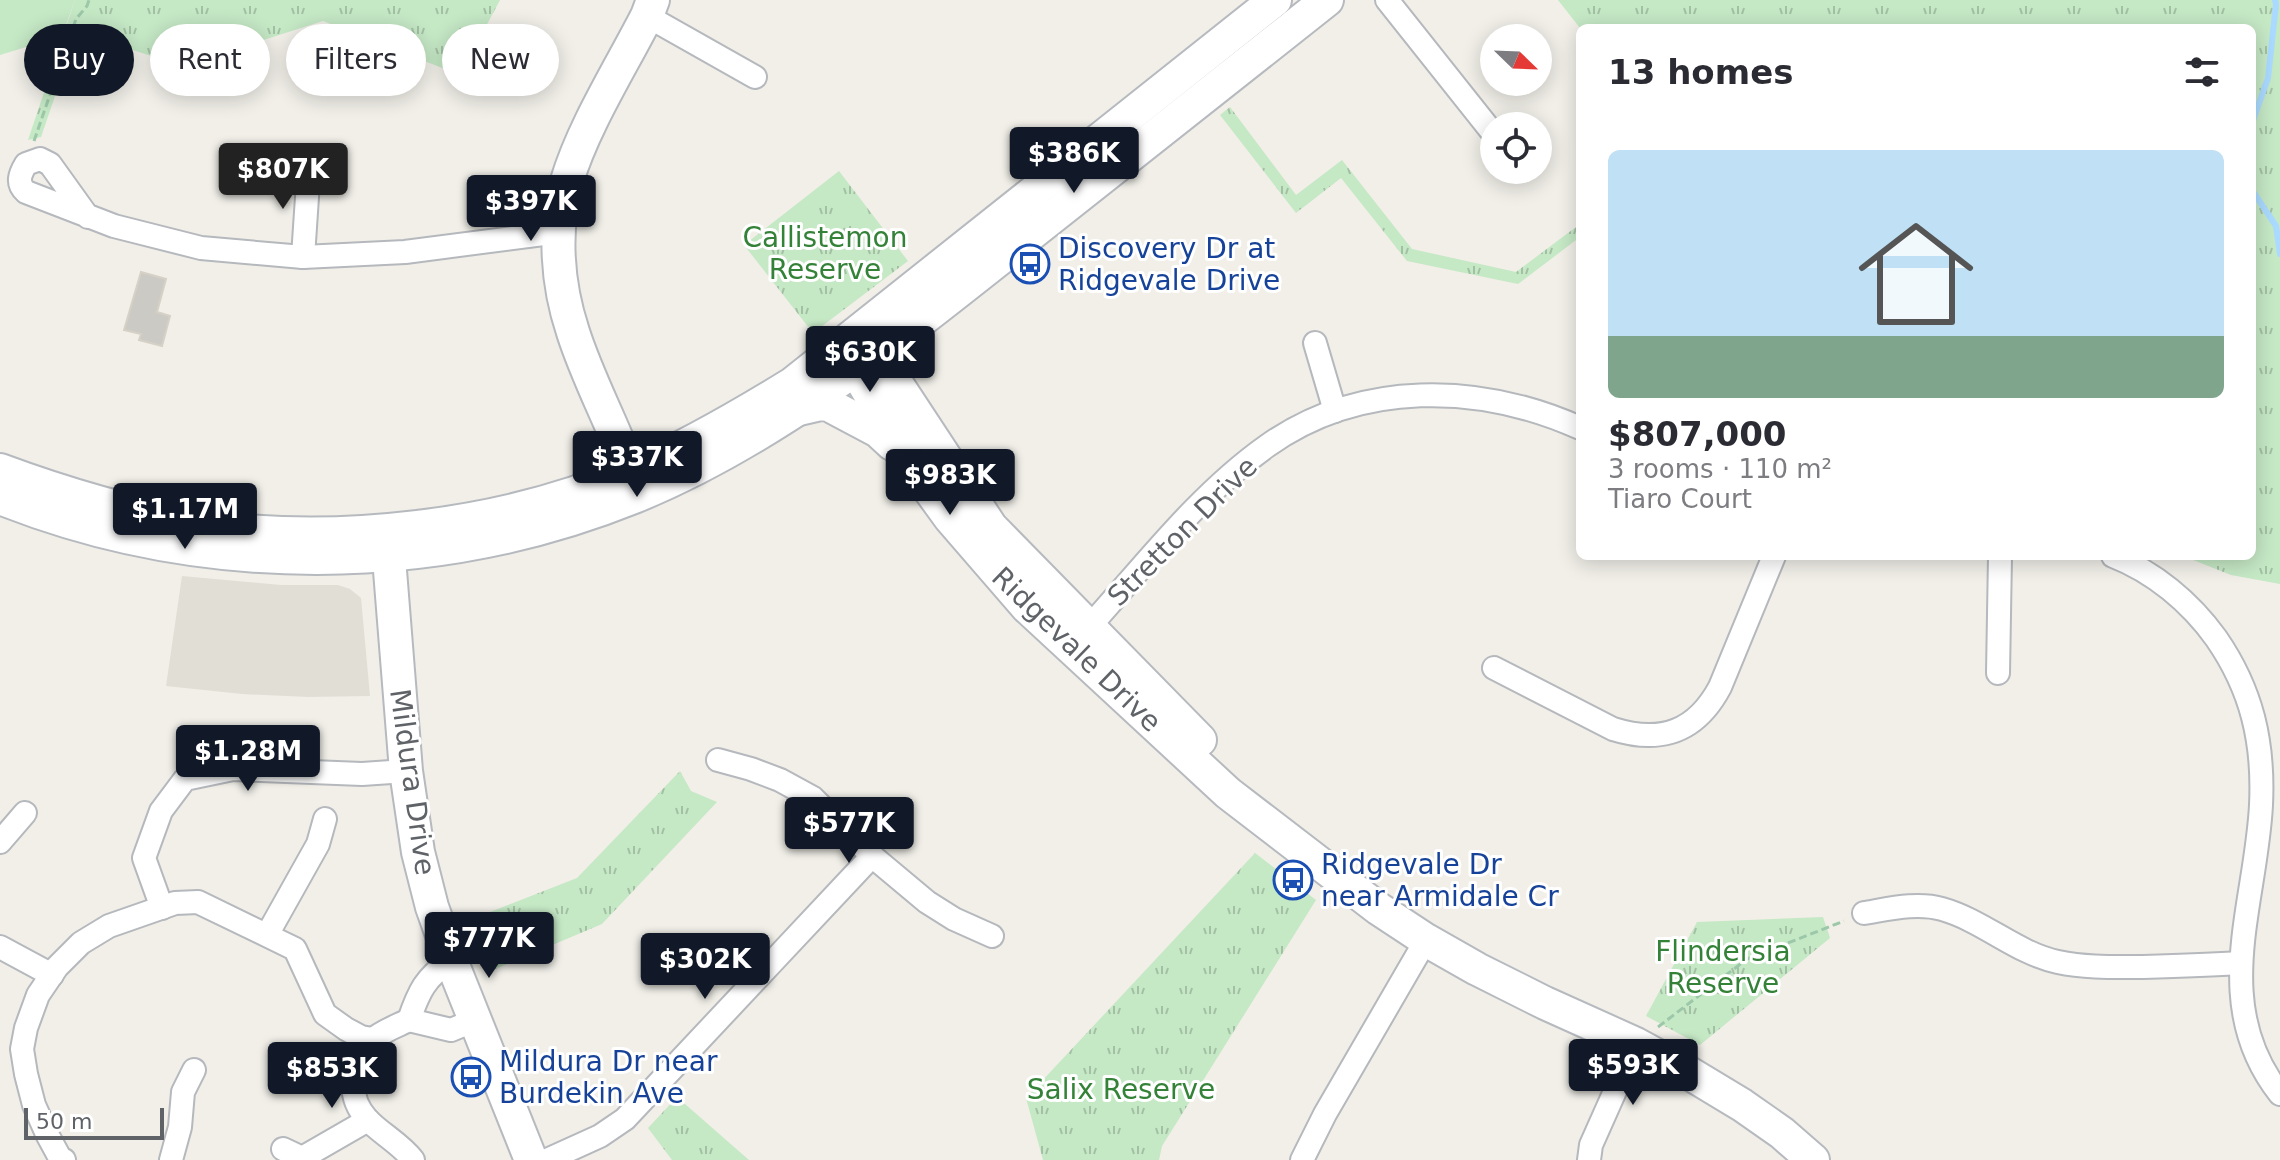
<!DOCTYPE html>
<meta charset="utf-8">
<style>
:root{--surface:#fff;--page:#f2f2f3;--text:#2b2b33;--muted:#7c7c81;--line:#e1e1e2;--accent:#111827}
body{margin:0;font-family:"DejaVu Sans",sans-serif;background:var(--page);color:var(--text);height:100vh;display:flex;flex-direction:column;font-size:30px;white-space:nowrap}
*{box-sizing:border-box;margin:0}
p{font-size:26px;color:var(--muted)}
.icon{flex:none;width:44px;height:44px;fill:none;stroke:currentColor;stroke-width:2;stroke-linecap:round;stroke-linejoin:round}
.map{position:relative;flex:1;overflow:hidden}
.panel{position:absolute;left:1576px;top:24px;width:680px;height:536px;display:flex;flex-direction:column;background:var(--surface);border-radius:12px;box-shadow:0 4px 20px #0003}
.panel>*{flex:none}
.banner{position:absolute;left:24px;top:24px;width:760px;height:72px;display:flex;gap:16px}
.needle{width:52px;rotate:113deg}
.controls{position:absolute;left:1480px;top:24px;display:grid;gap:16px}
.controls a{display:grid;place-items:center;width:72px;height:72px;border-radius:50%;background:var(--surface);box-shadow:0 4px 20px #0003;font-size:40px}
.scale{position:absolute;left:24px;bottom:20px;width:140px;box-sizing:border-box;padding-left:8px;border:4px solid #5f6368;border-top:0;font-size:22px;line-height:28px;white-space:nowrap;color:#5f6368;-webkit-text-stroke:6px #fff;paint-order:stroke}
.price{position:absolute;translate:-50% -68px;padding:0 18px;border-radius:8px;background:var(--accent);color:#fff;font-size:26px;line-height:52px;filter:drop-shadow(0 2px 4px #0008)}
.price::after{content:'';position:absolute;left:50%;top:48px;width:24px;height:18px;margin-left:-12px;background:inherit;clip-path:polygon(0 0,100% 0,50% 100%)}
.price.on{background:#222;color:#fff}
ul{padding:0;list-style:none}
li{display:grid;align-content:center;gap:16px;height:424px;padding:0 32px}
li+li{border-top:2px solid var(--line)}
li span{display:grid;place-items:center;height:248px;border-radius:12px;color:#555}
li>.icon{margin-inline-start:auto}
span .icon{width:144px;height:144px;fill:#fffc;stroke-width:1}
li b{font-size:34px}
h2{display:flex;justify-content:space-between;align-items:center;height:96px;padding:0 32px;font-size:34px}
.pill{padding:0 28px;border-radius:36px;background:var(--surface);box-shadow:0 4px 20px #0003;font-size:28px;line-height:72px}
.pill.on{background:var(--accent);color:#fff}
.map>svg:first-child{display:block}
.education{fill:#e1ded6}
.grass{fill:url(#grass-tufts)}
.pitch{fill:#c5e8c5}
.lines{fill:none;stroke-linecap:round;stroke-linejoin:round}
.stream{stroke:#aadaff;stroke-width:6}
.building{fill:#cccac5;stroke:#d6d1c6;stroke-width:2}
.street-casing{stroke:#b5b8bc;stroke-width:26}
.secondary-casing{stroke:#b6babf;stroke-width:36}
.path{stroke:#9cc7a9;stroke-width:3;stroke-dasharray:8 4;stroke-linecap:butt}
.street{stroke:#fff;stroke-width:22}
.secondary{stroke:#fff;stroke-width:32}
.labels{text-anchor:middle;stroke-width:6;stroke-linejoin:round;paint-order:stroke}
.park-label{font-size:28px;fill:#348238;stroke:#fff}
.transit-label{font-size:28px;fill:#164399;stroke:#fff;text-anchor:start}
.street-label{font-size:28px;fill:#5f6368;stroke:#fff}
</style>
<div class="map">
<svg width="2280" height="1160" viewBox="0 0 2280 1160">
<defs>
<pattern id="grass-tufts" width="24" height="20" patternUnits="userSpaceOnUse" patternTransform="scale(2)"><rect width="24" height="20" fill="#c5e8c5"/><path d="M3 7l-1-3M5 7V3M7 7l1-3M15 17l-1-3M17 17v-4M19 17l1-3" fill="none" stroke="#a3c0a4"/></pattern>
</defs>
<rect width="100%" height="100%" fill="#f1efe8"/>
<path class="education" d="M182 576 281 585H338L350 589 361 598 370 696 308 697 242 694 166 686Z"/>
<g class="grass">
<path d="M75 0H500L460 75 323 21 182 66 77 32 41 137 28 140Z"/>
<path d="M1558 0H2280V584L2231 575 2183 556H2252V28H1580Z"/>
<path d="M1230 107 1296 195 1342 160 1412 249 1516 272 1580 224V237L1518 284 1407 261 1341 178 1296 213 1220 115Z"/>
<path d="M839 171 908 261 813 333 744 245Z"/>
<path d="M680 771 691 791 717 802 602 924 486 973 467 921 577 878Z"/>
<path d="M1255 853 1316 900 1162 1146 1159 1160H1043L1026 1098Z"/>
<path d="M1823 917 1830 938 1700 1045 1646 1016 1697 922Z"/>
<path d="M677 1097 749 1160H672L648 1128Z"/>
</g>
<path class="pitch" d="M0 0H75L62 36 0 55Z"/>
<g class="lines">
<g class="stream">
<path d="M2252 123 2268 78 2276 4 2275 0"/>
<path d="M2252 190 2276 226 2280 254"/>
</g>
</g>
<path class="building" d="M141 272 166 279 157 312 170 316 162 346 139 340 141 334 124 330Z"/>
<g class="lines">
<defs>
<g id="street">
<path d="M1387 0 1492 132"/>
<path d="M647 16 755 77"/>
<path d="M88 217 50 164 40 159 26 164C20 174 16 183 26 192L114 226 201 248 303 257 405 252 559 232"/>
<path d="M303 257 309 167"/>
<path d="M1315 343 1335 411"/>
<path d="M2113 556C2154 572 2190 602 2216 638 2252 690 2264 742 2261 805 2256 905 2209 1004 2280 1094"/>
<path d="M1080 637C1139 573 1195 497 1267 446 1360 380 1479 383 1580 428"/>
<path d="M1494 668 1613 729C1661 744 1696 732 1720 687L1774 556"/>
<path d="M1998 673 2000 556"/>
<path d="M718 760 751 769 780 780 813 798 872 856 927 902 954 919 992 936"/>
<path d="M0 842 25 813"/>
<path d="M162 908 144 858 161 811 185 779 233 769 362 774 406 771"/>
<path d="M1864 913C1889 909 1917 902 1942 909 1984 921 2016 953 2058 962 2086 968 2115 967 2143 967 2176 966 2208 965 2241 963"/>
<path d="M267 935 318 844 325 819"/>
<path d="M0 947 52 975"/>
<path d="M409 1020 451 1030 475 1020"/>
<path d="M283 1149 302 1158 368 1120"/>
<path d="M64 1160 60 1158 47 1134 34 1105 26 1074 22 1049 26 1028 38 995 57 967 81 943 109 926 175 903 198 902 295 949 325 1014 346 1029 361 1037 372 1039"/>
<path d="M171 1160 180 1127 183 1092 194 1070"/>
<path d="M413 1160C400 1143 381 1134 367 1119 346 1096 350 1063 371 1041 380 1032 397 1026 409 1020 419 991 425 978 451 960"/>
<path d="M547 1160 600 1136 625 1119 872 856"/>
<path d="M1302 1160 1325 1114 1426 940"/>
<path d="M1589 1160 1591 1145 1636 1044"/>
</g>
<g id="secondary">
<path d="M866 337 991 527 1200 740"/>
<path d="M842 353 855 369 913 467 950 518 1027 607 1228 793 1379 909 1426 940 1477 969 1545 1003 1636 1044 1684 1070 1742 1105 1782 1133 1813 1160"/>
<path d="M795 410 821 404 829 405 878 431 892 444"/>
<path d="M0 470C62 493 126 512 192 524 330 547 504 527 632 471 688 446 740 416 792 384L1275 0"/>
<path d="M636 491C620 436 590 386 573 332 557 284 553 230 567 181 583 127 621 67 647 16L653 0"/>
<path d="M0 498C201 578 433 578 634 497 772 441 897 340 1012 249 1117 166 1222 83 1327 0"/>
<path d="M387 533 406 771 418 852 432 907 451 960 531 1160"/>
</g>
</defs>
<use href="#street" class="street-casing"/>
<use href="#secondary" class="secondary-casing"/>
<g class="path">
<path d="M34 141 76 19 87 6 89 0"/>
<path d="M1658 1027 1747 959 1844 921"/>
</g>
<use href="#street" class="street"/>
<use href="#secondary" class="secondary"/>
</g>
<defs>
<symbol id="bus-ring" viewBox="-11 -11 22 22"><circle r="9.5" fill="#fff" stroke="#1a4fb4" stroke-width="1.5"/><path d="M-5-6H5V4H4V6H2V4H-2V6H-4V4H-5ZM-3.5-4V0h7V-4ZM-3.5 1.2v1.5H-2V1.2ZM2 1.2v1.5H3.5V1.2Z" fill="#1a4fb4"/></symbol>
</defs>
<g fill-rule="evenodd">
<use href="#bus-ring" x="1008" y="242" width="44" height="44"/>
<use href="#bus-ring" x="1271" y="858" width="44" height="44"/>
<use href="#bus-ring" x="449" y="1055" width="44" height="44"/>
</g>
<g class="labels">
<g class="park-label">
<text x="825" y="247">Callistemon<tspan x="825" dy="32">Reserve</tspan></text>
<text x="1723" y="961">Flindersia<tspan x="1723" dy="32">Reserve</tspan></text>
<text x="1121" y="1099">Salix Reserve</text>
</g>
<g class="transit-label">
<text x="1058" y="258">Discovery Dr at<tspan x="1058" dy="32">Ridgevale Drive</tspan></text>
<text x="1321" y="874">Ridgevale Dr<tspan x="1321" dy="32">near Armidale Cr</tspan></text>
<text x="499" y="1071">Mildura Dr near<tspan x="499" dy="32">Burdekin Ave</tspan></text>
</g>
<g class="street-label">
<text transform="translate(1182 531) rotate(-45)" y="10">Stretton Drive</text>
<text transform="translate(1077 649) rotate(44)" y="10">Ridgevale Drive</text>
<text transform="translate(413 782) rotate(82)" y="10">Mildura Drive</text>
</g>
</g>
</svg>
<div class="controls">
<a><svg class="needle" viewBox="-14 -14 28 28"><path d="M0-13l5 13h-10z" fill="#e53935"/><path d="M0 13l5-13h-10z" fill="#7c7c81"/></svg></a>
<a><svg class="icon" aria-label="locate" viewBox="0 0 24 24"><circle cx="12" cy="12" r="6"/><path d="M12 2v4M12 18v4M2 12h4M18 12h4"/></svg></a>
</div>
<div class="scale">50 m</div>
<b class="price" style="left:1074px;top:195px">$386K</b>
<b class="price on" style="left:283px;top:211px">$807K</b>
<b class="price" style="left:531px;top:243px">$397K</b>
<b class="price" style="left:870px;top:394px">$630K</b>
<b class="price" style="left:637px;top:499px">$337K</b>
<b class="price" style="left:950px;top:517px">$983K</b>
<b class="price" style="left:185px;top:551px">$1.17M</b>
<b class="price" style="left:248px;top:793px">$1.28M</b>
<b class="price" style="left:849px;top:865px">$577K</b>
<b class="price" style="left:489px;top:980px">$777K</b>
<b class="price" style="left:705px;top:1001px">$302K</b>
<b class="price" style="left:1633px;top:1107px">$593K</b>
<b class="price" style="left:332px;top:1110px">$853K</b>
<div class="banner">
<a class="pill on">Buy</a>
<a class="pill">Rent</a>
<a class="pill">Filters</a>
<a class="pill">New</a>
</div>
<section class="panel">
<h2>13 homes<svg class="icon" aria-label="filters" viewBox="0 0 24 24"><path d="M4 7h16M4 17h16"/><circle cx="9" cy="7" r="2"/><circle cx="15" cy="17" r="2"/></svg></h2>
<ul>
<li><span style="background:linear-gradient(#bfe0f5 75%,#7fa58c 0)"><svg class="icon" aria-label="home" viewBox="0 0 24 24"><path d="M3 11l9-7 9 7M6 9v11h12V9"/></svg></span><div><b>$807,000</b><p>3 rooms · 110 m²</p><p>Tiaro Court</p></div></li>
</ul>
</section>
</div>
